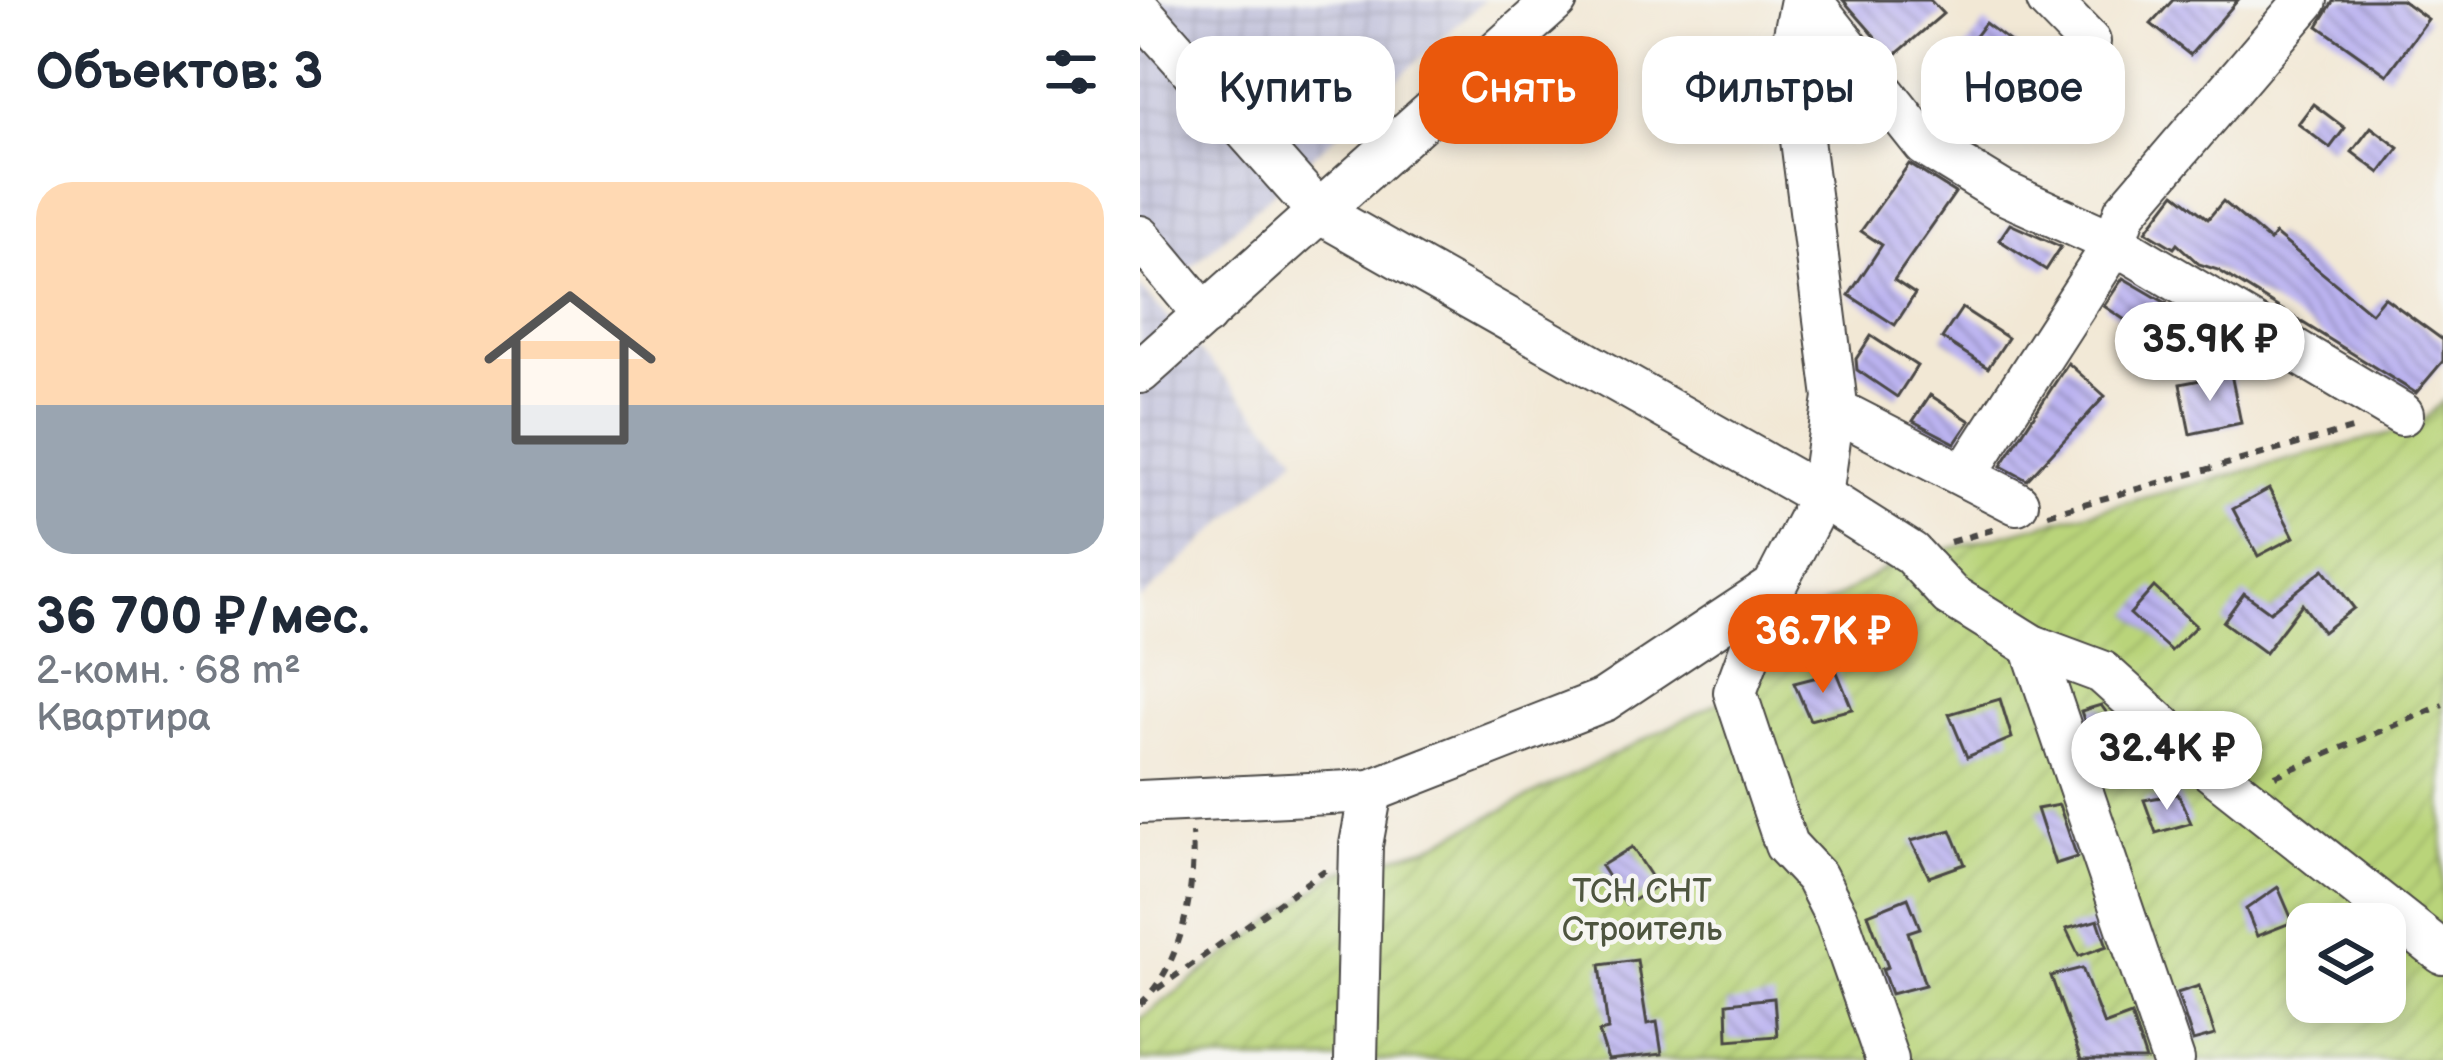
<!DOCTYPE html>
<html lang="ru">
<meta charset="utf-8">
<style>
:root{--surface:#fff;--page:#f6f6f7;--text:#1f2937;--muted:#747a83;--line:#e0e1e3;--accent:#ea580c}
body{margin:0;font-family:"Balsamiq Sans",sans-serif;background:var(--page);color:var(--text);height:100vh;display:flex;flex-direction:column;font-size:45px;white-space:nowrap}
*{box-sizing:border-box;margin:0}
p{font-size:39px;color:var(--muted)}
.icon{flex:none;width:66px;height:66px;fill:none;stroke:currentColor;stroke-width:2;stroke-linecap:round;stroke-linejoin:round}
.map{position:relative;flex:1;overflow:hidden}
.drawer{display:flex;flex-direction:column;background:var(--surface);width:1140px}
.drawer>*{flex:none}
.top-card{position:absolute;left:36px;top:36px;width:1086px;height:108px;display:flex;gap:24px}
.tools{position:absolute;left:1146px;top:903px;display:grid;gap:24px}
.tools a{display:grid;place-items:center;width:120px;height:120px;border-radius:24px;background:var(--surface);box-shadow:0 6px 18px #0003;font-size:60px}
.price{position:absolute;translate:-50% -102px;padding:0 27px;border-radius:42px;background:#fff;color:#222;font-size:39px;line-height:78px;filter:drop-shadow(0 3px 6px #0008)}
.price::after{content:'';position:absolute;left:50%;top:72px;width:36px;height:27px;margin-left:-18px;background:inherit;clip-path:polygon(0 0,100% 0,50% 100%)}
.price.active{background:var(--accent);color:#fff}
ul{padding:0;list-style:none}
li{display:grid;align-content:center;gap:24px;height:636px;padding:0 36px}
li+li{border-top:3px solid var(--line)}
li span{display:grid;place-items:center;height:372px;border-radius:36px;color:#555}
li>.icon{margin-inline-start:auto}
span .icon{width:216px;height:216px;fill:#fffc;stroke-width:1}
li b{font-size:51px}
h2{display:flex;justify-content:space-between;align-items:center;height:144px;padding:0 36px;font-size:51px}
.pill{padding:0 42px;border-radius:36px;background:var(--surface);box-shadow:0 6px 18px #0003;font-size:42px;line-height:108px}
.pill.active{background:var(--accent);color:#fff}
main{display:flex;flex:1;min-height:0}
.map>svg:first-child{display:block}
.industrial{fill:url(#industrial-grid)}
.garden{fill:url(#garden-furrows);stroke:#728052;stroke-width:3;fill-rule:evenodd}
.building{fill:url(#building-back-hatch)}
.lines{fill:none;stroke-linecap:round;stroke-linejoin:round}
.minor-casing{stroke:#494744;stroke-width:46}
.path{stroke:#494744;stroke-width:6;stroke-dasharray:9 9;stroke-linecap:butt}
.minor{stroke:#fff;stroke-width:42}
.labels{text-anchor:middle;stroke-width:9;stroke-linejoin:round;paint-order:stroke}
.park-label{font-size:33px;fill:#4e553f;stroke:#f6f6f2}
</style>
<main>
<section class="drawer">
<h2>Объектов: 3<svg class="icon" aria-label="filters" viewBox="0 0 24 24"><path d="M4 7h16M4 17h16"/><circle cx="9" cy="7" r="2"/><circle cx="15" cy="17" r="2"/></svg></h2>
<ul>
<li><span style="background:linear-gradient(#ffd9b3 60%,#9aa5b1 0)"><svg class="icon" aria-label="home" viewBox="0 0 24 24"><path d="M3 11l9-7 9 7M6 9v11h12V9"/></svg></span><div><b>36 700 ₽/мес.</b><p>2-комн. · 68 m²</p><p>Квартира</p></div></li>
</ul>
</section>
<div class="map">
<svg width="1303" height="1060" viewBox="0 0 1303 1060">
<defs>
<pattern id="industrial-grid" width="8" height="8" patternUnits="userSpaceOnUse" patternTransform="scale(3)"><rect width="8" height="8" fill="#c2c2dc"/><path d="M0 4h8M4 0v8" fill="none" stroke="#a7a7bd"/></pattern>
<pattern id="garden-furrows" width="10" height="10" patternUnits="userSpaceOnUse" patternTransform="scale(3)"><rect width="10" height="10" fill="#b9d47a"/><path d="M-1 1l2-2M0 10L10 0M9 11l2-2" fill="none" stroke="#9fb66a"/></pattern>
<pattern id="building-back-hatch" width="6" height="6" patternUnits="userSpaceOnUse" patternTransform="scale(3)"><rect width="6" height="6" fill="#bbb3f0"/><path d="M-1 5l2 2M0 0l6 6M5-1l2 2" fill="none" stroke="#9892c3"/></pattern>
</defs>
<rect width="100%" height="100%" fill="#f6f6f2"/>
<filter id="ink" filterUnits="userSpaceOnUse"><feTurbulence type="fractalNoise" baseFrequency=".00833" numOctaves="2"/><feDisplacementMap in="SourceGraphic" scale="24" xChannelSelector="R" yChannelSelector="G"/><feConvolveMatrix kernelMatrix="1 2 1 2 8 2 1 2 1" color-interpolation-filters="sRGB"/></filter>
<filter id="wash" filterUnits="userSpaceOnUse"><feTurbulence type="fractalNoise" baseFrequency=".004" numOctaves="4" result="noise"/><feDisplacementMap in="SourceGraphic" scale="48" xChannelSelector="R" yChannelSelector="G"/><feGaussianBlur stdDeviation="2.7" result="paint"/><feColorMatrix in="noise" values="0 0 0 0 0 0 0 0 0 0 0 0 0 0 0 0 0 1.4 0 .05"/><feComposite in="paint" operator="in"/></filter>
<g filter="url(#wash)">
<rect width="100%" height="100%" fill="#f2e8d5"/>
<g class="industrial">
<path d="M0 0H344L33 284 0 248Z"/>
<path d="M0 287 157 456 0 600Z"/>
</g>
<path class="garden" d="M1303 401V1060H0V1019L199 872 289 847 605 689 666 616 755 563 1278 426ZM1167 924H1245V1002H1167Z"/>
<g id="blocks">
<g class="building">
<path d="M703 0H790L803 14 753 57Z"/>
<path d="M1033 0H1098L1050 55 1011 24Z"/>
<path d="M1194 0H1262L1288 19 1247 75 1178 26Z"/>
<path d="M845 23 900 64 855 123 800 82Z"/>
<path d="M1173 104 1205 128 1190 148 1158 124Z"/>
<path d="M1231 127 1259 148 1240 173 1212 152Z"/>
<path d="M769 164 815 193 754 280 775 294 755 325 709 295 742 245 721 231Z"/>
<path d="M1035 193 1068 219 1083 201 1130 241 1135 234 1231 313 1244 297 1303 340V361L1276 393 1078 270 1059 264 1037 244 1034 248 1006 231Z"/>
<path d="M870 224 921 247 906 270 859 240Z"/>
<path d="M983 278 1026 303 1006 334 964 306Z"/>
<path d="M822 308 868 338 848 368 802 338Z"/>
<path d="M731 336 777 366 757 397 717 370 716 359Z"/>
<path d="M928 363 965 396 887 480 861 466Z"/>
<path d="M1091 374 1101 423 1050 434 1040 384Z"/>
<path d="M790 395 830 421 815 443 773 421Z"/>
<path d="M1129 489 1154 537 1118 556 1093 509Z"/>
<path d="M1184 569 1214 608 1183 632 1162 604 1125 653 1083 622 1104 593 1130 612Z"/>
<path d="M1014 587 1056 626 1031 651 990 614Z"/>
<path d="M697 672 712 709 670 720 654 683Z"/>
<path d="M860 699 872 738 827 757 809 714Z"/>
<path d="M961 705 981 733 952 743 941 711Z"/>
<path d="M1038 794 1051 823 1016 833 1004 800Z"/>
<path d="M919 805 937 857 915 864 897 809Z"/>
<path d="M811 830 825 864 789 877 771 841Z"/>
<path d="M492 847 517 885 486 905 461 866Z"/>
<path d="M1138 887 1153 922 1117 936 1106 909Z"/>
<path d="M768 898 780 928 768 932 785 985 751 994 742 969 748 967 728 914Z"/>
<path d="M958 920 967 946 939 956 926 929Z"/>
<path d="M497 960 507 1024 517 1022 522 1054 468 1060 459 1032 468 1030 460 965Z"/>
<path d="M942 968 964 1025 991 1015 1006 1060H941L911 976Z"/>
<path d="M1059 986 1075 1035 1053 1041 1037 993Z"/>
<path d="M634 998 637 1036 588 1040 587 1003Z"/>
</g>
</g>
</g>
<g filter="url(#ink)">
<use href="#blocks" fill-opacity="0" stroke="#494744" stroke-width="3"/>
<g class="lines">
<defs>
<g id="minor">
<path d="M670 0 785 145 862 192 975 243 1262 414"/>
<path d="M908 0 949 42"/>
<path d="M0 11 179 212 681 496 771 553 810 595 892 646 962 672 1071 770 1303 953"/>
<path d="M0 237 65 315"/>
<path d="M0 372 416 0"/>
<path d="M694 409 877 503"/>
<path d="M825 475 975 243 985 212 1166 0"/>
<path d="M634 587 595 692 646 845 676 877 697 918 747 1060"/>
<path d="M892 646 1033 1060"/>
<path d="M0 802 231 791 464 700 634 587 681 496 695 397 651 54 662 0"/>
<path d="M216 1060 221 845 231 791"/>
</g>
</defs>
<use href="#minor" class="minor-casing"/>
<g class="path">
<path d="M908 514 1219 427"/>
<path d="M810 542 855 529"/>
<path d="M1135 776 1303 705"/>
<path d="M17 989 185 870"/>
<path d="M0 1004C42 967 56 888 52 833"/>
</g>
<use href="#minor" class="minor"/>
</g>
</g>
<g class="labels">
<g class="park-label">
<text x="502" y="902">ТСН СНТ<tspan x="502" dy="38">Строитель</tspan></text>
</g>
</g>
</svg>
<div class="tools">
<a><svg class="icon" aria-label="layers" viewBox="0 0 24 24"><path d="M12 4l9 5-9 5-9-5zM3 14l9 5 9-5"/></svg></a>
</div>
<b class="price" style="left:1070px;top:404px">35.9K ₽</b>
<b class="price active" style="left:683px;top:696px">36.7K ₽</b>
<b class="price" style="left:1027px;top:813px">32.4K ₽</b>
<div class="top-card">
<a class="pill">Купить</a>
<a class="pill active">Снять</a>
<a class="pill">Фильтры</a>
<a class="pill">Новое</a>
</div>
</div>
</main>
